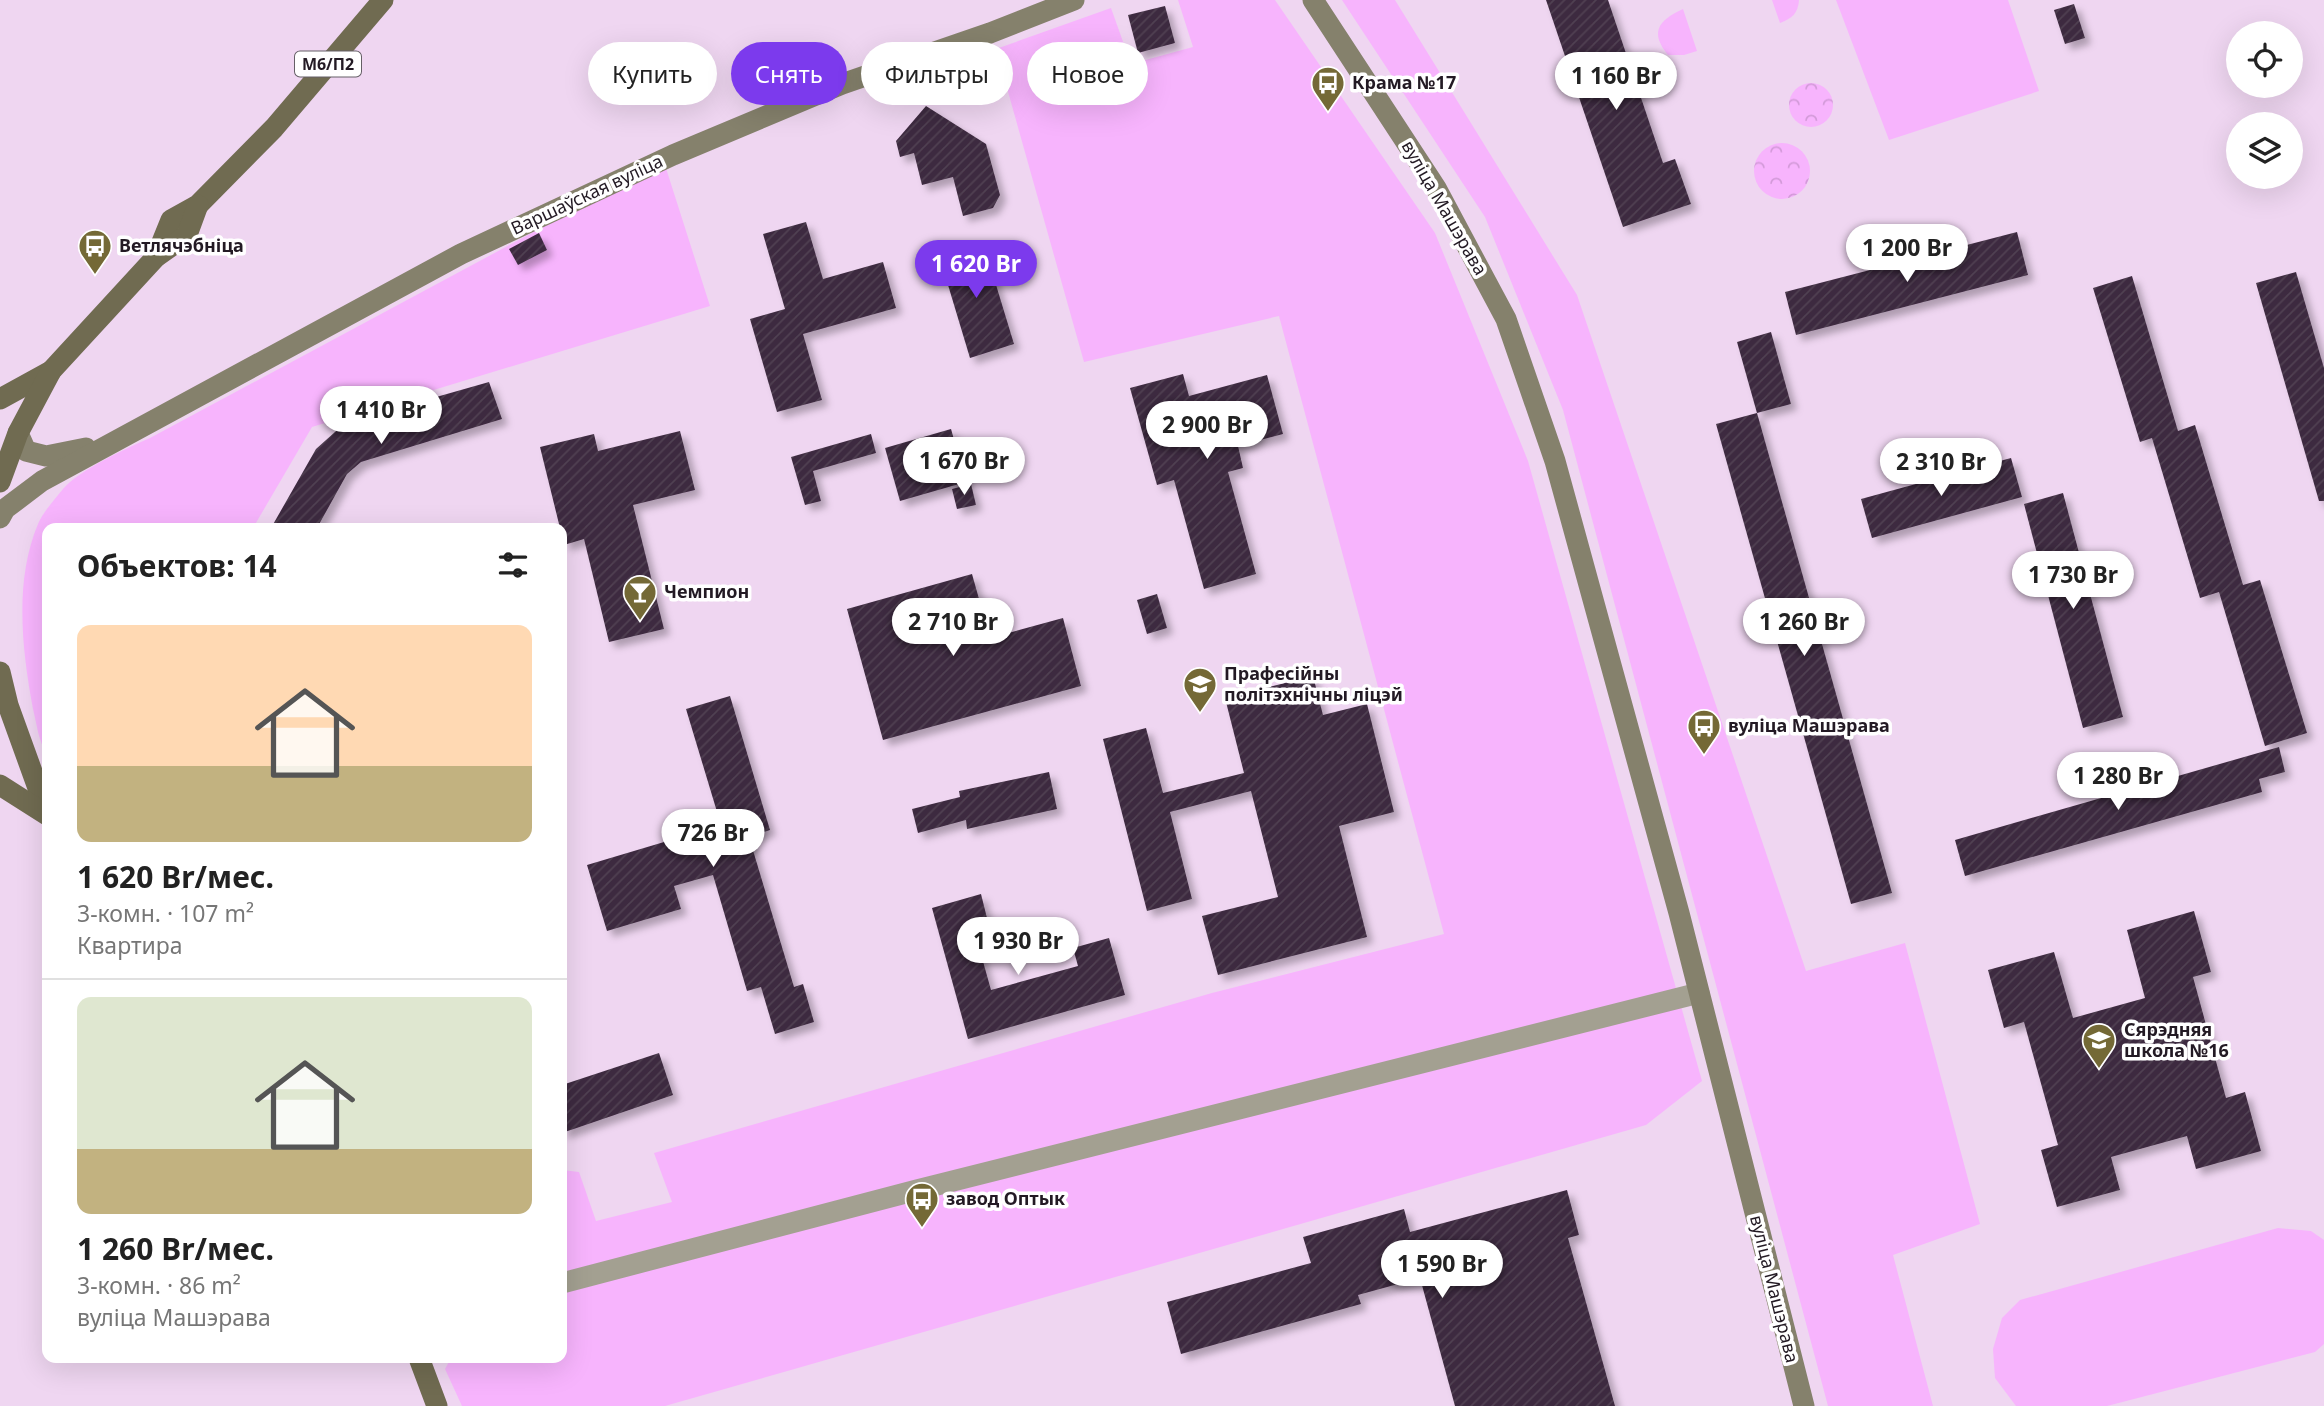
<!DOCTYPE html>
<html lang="ru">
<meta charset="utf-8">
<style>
:root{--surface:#fff;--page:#f2f2f2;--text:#222;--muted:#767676;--line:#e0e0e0;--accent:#7c3aed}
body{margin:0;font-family:"Noto Sans",sans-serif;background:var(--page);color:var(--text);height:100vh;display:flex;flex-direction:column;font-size:26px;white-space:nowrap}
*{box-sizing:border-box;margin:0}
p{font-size:23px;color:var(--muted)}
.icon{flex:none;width:38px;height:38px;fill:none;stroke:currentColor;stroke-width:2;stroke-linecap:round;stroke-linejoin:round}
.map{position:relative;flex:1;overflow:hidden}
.details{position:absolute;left:42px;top:523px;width:525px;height:840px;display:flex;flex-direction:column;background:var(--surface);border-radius:14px;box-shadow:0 7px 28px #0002}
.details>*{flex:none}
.hud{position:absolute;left:588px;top:42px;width:665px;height:63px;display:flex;gap:14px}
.tools{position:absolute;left:2226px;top:21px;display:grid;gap:14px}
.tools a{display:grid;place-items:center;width:77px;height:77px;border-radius:50%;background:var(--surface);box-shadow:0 7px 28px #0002;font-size:35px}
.price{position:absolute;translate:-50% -60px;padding:0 16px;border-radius:24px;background:#fff;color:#222;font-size:23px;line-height:46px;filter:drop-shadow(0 2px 4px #0008)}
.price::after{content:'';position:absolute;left:50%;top:42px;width:21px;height:16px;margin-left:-10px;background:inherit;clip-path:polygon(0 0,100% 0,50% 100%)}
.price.current{background:var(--accent);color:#fff}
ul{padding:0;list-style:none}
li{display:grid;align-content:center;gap:14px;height:371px;padding:0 35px}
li+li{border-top:2px solid var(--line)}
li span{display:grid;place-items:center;height:217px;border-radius:14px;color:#555}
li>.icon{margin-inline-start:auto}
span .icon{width:126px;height:126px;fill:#fffc;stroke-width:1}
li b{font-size:30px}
h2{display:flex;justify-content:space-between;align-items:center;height:84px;padding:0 35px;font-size:30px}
.pill{padding:0 24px;border-radius:32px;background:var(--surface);box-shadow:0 7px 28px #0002;font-size:24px;line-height:63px}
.pill.current{background:var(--accent);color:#fff}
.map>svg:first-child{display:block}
.green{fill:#f7b4fd}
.park{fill:url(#park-crowns)}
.building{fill:url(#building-hatch);filter:url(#shadow)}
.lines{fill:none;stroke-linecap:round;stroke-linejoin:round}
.street{stroke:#a3a091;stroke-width:21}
.secondary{stroke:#85816c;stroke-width:21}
.primary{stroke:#706b51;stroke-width:21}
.labels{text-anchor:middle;stroke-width:7;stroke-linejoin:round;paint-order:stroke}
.shield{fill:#fff;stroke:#655f66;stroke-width:2}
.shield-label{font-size:16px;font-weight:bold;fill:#231a24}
.poi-label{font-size:18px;font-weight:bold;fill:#231a24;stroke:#fff;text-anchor:start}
.street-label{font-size:18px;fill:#231a24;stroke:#fff}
</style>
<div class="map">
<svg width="2324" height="1406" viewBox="0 0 2324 1406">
<defs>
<pattern id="park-crowns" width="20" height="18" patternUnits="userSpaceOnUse" patternTransform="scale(1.75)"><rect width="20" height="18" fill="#f7b4fd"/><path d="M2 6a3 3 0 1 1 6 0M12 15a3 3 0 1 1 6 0" fill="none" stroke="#d39ad9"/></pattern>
<pattern id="building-hatch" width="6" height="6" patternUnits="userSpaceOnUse" patternTransform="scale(1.75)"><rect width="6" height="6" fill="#3d2a3f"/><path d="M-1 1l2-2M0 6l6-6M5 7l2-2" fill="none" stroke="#504052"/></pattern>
<filter id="shadow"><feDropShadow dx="6" dy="6" stdDeviation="3.5" flood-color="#0004"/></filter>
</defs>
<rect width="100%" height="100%" fill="#efd6f1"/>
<g class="green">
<path d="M1178 0H1275L1435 233 1528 461 1702 1081 1646 1125 665 1406H462L445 1369 451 1358H562V1170L579 1172 596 1221 672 1202 654 1153 1212 993 1444 934 1279 316 1084 362 996 49 1111 8 1131 64 1193 47Z"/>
<path d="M1342 0H1395L1577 295 1806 971 1905 943 1980 1224 1893 1255 1933 1406H1828L1563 410 1485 217Z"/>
<path d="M1772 0H1799C1798 14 1792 18 1780 23Z"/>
<path d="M1836 0H2008L2039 91 1889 140Z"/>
<path d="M1683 9 1697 51 1684 55H1668C1650 33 1657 21 1683 9Z"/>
<path d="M664 162 710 306 312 427 253 528H47V754C38 740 37 725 33 709 22 650 14 581 38 524 43 512 55 499 63 489 79 470 127 448 150 438Z"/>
<path d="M2278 1228 2311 1231 2324 1240V1344L2315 1352 2107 1406H2016L1995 1378 1993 1349 2002 1318 2020 1300Z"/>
</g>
<g class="park">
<circle cx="1811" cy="105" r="22"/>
<circle cx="1782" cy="171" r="28"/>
</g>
<g class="building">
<path d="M1546 0H1608L1663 163 1675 159 1691 204 1623 227Z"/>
<path d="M2074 4 2085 38 2065 44 2054 10Z"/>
<path d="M1165 6 1175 43 1138 53 1128 15Z"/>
<path d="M926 106 986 144 1000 195 993 208 963 216 953 177 922 185 914 153 900 157 896 141Z"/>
<path d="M806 222 823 279 883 262 896 308 803 334 822 400 777 412 750 319 785 309 763 234Z"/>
<path d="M2017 232 2028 275 1796 335 1785 292Z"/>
<path d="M539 233 547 250 518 265 509 249Z"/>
<path d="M983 242 1014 344 970 358 939 255Z"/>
<path d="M2296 272 2324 368V501H2319L2256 283Z"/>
<path d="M2132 276 2178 431 2195 425 2243 585 2260 580 2307 733 2265 746 2219 592 2200 598 2152 438 2140 442 2093 288Z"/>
<path d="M1771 332 1791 404 1757 413 1737 342Z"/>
<path d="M1183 374 1189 396 1267 375 1283 434 1238 446 1243 468 1228 472 1256 574 1204 589 1174 480 1157 485 1130 388Z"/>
<path d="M489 382 502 419 361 462 347 474 317 528H271L316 449 345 423Z"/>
<path d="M1757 413 1892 893 1851 904 1716 424Z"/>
<path d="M951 429 966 482 900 501 885 448Z"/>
<path d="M680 431 695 490 633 505 664 629 609 642 584 539 564 545 562 528H560L540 447 594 434 598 451Z"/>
<path d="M871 434 876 453 813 471 821 501 805 505 791 457Z"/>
<path d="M2011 458 2022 497 1872 538 1861 499Z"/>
<path d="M971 484 976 505 957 509 952 489Z"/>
<path d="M2063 493 2123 717 2083 728 2024 504Z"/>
<path d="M972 574 990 638 1063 618 1081 686 883 740 847 609Z"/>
<path d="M1157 594 1167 628 1147 634 1137 600Z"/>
<path d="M1313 676 1323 715 1367 704 1394 812 1339 826 1367 937 1218 975 1202 916 1278 897 1251 791 1170 812 1192 899 1147 911 1103 739 1146 728 1163 793 1244 773 1225 698Z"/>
<path d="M730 696 770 830 749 837 794 987 803 984 814 1022 775 1034 761 987 747 991 713 875 674 886 681 909 607 931 587 865 721 825 686 709Z"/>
<path d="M2279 747 2285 772 2259 779 2262 792 1965 876 1955 840Z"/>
<path d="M1049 772 1057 809 967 829 966 820 918 833 912 809 960 797 959 791Z"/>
<path d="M981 894 987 918 972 922 991 990 1078 966 1073 948 1109 938 1125 995 968 1039 932 908Z"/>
<path d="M2194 911 2211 972 2193 977 2226 1098 2245 1092 2261 1151 2196 1169 2187 1136 2111 1157 2120 1190 2057 1207 2041 1150 2058 1145 2024 1022 2004 1028 1988 970 2054 952 2073 1018 2145 998 2127 930Z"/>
<path d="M659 1053 673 1095 562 1133V1085Z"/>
<path d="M1567 1190 1579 1235 1568 1238 1615 1406H1455L1420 1278 1358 1295 1361 1304 1181 1354 1167 1302 1311 1263 1303 1237 1404 1209 1410 1232Z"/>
</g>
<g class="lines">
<path class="street" d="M562 1283 917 1190 1699 993"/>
<g class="secondary">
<path d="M1313 0 1436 188 1506 319 1555 461 1679 913 1804 1406"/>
<path d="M18 433 26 451 46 456 86 448"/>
<path d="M0 518 5 509 42 481 461 254 673 155 842 84 990 33 1074 0"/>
</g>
<g class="primary">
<path d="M156 257 171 220 198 205 274 128 383 0"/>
<path d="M0 399 51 371"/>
<path d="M0 482 18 433 51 371 156 257 187 235 198 205"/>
<path d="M0 672 8 705 47 813"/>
<path d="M0 785 47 815"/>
<path d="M419 1358 437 1406"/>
</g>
</g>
<defs>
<symbol id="bus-pin" viewBox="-11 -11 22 30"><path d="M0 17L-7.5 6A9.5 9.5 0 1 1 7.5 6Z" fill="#746936" stroke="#fff"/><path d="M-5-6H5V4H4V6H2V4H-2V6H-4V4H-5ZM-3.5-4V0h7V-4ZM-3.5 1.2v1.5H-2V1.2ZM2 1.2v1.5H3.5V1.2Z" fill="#fff"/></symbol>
<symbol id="bar-pin" viewBox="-11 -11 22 30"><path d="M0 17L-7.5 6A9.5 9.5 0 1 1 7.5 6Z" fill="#746936" stroke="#fff"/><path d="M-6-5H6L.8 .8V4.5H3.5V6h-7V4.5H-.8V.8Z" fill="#fff"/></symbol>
<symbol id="university-pin" viewBox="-11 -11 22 30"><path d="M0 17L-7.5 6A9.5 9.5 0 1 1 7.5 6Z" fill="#746936" stroke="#fff"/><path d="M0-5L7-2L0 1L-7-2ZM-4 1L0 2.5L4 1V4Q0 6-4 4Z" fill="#fff"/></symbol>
<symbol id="school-pin" viewBox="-11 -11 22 30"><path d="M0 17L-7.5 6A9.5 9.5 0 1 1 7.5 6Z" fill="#746936" stroke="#fff"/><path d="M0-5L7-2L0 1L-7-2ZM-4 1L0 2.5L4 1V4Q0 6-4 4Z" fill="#fff"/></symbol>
</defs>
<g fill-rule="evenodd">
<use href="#bus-pin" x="1309" y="64" width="38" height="52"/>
<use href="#bus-pin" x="76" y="227" width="38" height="52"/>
<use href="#bar-pin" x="621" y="573" width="38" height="52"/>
<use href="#university-pin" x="1181" y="665" width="38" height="52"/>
<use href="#bus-pin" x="1685" y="707" width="38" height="52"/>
<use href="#school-pin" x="2080" y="1021" width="38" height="52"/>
<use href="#bus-pin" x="903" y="1180" width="38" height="52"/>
</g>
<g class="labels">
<rect class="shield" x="295" y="51.5" width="66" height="25" rx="5"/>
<g class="shield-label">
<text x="328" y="70">М6/П2</text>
</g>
<g class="poi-label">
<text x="1352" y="89">Крама №17</text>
<text x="119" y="252">Ветлячэбніца</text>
<text x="664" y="598">Чемпион</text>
<text x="1224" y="680">Прафесійны<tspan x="1224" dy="21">політэхнічны ліцэй</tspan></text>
<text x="1728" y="732">вуліца Машэрава</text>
<text x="2124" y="1036">Сярэдняя<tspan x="2124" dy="21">школа №16</tspan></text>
<text x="946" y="1205">завод Оптык</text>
</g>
<g class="street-label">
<text transform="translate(587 195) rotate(-25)" y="6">Варшаўская вуліца</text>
<text transform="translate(1444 208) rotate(60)" y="6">вуліца Машэрава</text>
<text transform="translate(1774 1289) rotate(76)" y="6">вуліца Машэрава</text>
</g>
</g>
</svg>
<div class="tools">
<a><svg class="icon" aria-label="locate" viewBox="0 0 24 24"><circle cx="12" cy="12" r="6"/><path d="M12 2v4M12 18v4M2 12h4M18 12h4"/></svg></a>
<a><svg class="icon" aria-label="layers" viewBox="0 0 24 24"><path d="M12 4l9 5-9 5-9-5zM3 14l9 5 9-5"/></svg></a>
</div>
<b class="price" style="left:1616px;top:112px">1 160 Br</b>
<b class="price" style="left:1907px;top:284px">1 200 Br</b>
<b class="price current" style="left:976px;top:300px">1 620 Br</b>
<b class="price" style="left:381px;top:446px">1 410 Br</b>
<b class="price" style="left:1207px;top:461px">2 900 Br</b>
<b class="price" style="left:964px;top:497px">1 670 Br</b>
<b class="price" style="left:1941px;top:498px">2 310 Br</b>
<b class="price" style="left:2073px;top:611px">1 730 Br</b>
<b class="price" style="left:953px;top:658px">2 710 Br</b>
<b class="price" style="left:1804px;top:658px">1 260 Br</b>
<b class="price" style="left:2118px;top:812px">1 280 Br</b>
<b class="price" style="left:713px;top:869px">726 Br</b>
<b class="price" style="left:1018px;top:977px">1 930 Br</b>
<b class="price" style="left:1442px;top:1300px">1 590 Br</b>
<div class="hud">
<a class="pill">Купить</a>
<a class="pill current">Снять</a>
<a class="pill">Фильтры</a>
<a class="pill">Новое</a>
</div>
<section class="details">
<h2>Объектов: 14<svg class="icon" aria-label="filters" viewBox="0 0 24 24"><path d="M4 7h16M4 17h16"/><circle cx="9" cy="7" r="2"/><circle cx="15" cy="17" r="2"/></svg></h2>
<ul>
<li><span style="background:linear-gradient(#ffd9b3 65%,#c2b280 0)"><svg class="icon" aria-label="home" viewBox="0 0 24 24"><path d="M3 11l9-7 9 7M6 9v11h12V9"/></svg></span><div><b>1 620 Br/мес.</b><p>3-комн. · 107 m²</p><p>Квартира</p></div></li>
<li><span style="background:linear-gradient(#dfe7d0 70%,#c2b280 0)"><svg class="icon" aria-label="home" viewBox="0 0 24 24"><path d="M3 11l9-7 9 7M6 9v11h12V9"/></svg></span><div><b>1 260 Br/мес.</b><p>3-комн. · 86 m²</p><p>вуліца Машэрава</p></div></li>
</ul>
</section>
</div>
